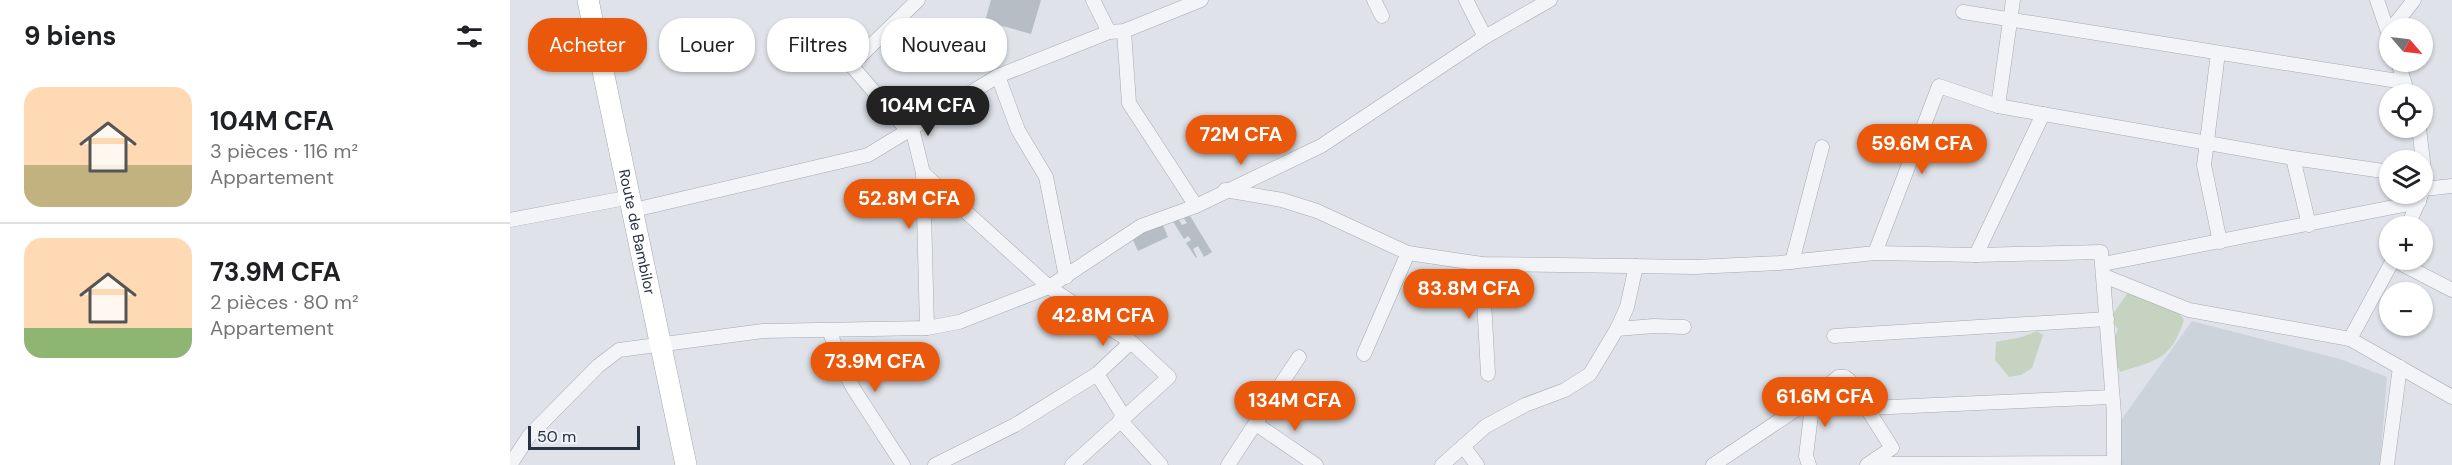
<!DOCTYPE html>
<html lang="fr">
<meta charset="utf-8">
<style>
:root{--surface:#fff;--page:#f2f2f2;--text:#202124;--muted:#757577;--line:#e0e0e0;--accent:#ea580c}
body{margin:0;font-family:"DM Sans",sans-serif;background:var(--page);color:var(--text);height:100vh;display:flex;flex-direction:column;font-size:22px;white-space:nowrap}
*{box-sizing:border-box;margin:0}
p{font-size:20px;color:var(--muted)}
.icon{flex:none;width:33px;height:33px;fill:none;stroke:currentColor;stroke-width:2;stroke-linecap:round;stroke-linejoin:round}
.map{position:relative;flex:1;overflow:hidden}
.details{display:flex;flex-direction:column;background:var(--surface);width:510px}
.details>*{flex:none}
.banner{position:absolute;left:18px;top:18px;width:570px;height:54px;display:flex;gap:12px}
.needle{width:39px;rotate:118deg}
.tools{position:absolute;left:1869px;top:18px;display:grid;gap:12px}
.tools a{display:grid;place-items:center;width:54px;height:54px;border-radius:50%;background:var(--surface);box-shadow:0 2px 4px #0004;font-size:30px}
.scale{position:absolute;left:18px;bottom:15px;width:112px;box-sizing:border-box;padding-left:6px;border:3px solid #283240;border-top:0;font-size:16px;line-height:21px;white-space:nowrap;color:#283240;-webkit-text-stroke:4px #eff2f6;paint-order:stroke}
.price{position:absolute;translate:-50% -51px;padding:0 14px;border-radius:21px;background:var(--accent);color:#fff;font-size:20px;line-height:39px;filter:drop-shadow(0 2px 3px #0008)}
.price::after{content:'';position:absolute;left:50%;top:36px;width:18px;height:14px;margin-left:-9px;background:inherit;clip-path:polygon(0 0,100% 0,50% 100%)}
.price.active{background:#222;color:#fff}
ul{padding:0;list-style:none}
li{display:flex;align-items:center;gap:18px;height:150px;padding:0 24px}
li+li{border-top:2px solid var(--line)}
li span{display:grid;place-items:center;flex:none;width:168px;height:120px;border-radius:18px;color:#555}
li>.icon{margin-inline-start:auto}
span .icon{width:72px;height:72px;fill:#fffc;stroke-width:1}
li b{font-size:26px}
h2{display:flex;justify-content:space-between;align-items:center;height:72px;padding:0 24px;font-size:26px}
.tag{padding:0 21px;border-radius:24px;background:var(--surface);box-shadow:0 2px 4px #0004;font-size:21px;line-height:54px}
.tag.active{background:var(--accent);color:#fff}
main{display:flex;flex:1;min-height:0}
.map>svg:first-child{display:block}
.built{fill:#cdd3db}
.green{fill:#c6d3c0}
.building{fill:#b6bdc5}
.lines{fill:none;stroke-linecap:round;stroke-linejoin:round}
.street-casing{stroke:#a4aab3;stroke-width:15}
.primary-casing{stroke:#9ea9b5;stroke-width:22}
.street{stroke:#f2f4f7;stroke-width:14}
.primary{stroke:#fff;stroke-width:21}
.labels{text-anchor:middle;stroke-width:6;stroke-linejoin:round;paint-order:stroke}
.street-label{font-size:15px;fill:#283240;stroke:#eff2f6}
</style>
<main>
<section class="details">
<h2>9 biens<svg class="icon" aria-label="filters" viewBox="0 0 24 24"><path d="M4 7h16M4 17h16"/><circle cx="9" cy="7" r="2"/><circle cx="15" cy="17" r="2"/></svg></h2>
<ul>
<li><span style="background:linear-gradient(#ffd9b3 65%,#c2b280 0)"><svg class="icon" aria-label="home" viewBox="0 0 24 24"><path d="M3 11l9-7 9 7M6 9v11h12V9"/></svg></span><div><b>104M CFA</b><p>3 pièces · 116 m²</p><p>Appartement</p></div></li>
<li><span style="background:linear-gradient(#ffd9b3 75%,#8fb573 0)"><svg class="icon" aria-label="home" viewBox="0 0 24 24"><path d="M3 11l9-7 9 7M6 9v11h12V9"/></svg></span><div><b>73.9M CFA</b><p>2 pièces · 80 m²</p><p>Appartement</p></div></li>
</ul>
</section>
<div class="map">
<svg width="1942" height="465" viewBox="0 0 1942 465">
<rect width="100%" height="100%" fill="#dfe3e9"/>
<path class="built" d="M1682 321 1830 359 1877 377 1870 465H1610L1611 420Z"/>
<g class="green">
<path d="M1619 291 1664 307 1674 320C1661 360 1647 360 1610 372L1599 351 1608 329 1600 318Z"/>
<path d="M1527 331 1533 335 1522 368 1511 375 1499 377 1485 360 1486 342 1512 337Z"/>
</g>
<g class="building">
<path d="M481 0H531L521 34 475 21Z"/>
<path d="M677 211 702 252 694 257 688 246 683 249 687 257 686 258 676 243 681 240 678 236 674 239 662 220 667 217 672 225 677 223 671 214Z"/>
<path d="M652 223 658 237 628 251 622 238Z"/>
</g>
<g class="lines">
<defs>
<g id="street">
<path d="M583 0 599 32"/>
<path d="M864 0 872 16"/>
<path d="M956 0 975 37"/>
<path d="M1867 0 1880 38"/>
<path d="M1453 12 1894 82"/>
<path d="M1882 28 1904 0"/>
<path d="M614 31 619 103 686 206"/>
<path d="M1708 53 1694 165 1710 242"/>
<path d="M1888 62 1898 94"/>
<path d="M488 76 508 130 536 177 556 277"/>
<path d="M1488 106 1503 0"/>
<path d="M402 128 413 173 417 328"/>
<path d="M1909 128 1915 178 1912 192"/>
<path d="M398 131 341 65 408 0"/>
<path d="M1783 158 1799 225"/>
<path d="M413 173 539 287 621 342 659 377 562 465"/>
<path d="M1914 189 1942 186"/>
<path d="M715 190 772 200 807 211 898 253 972 264 1185 267 1269 263 1365 253 1466 255 1591 252 1604 414V465"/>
<path d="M124 210 358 155 488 76 599 32 614 31 691 0"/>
<path d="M0 220 121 197"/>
<path d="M1898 226 1911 195"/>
<path d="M1365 253 1429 86 1488 106 1783 158 1880 172"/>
<path d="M1466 255 1533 114"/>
<path d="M1884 260 1942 290"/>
<path d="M1282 262 1312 147"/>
<path d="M972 264 978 374"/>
<path d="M1593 264 1909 202"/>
<path d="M1594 276 1679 310 1840 339 1942 397"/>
<path d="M1107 329 1117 307 1126 266"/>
<path d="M319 330 336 375 345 391 393 465"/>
<path d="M1324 336 1597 319"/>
<path d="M1840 339 1883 260"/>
<path d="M854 354 898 253"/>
<path d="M587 374 614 417"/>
<path d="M1358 408 1602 397"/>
<path d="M610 420 651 465"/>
<path d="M746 424 806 465"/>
<path d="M953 446 967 465"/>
<path d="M1366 459 1378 464 1604 463"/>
<path d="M0 465 19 436 88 366 109 350 253 331 417 328 449 322 539 287 631 226 686 206 811 146 975 37 1040 0"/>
<path d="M425 465 505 425 587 374 621 342"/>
<path d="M718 465 789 357"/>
<path d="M932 465 976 426 1015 405 1055 390 1080 374 1107 329 1144 326 1174 327"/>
<path d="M1203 465 1303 398 1328 377H1335L1339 380 1382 448 1357 465"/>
<path d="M1299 465 1296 456 1303 398"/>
<path d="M1877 465 1890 367"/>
</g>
<g id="primary">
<path id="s1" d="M78 0 176 465"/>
</g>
</defs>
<use href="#street" class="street-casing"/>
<use href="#primary" class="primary-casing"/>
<use href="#street" class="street"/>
<use href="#primary" class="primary"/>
</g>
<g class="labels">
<g class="street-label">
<text dy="5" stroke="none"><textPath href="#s1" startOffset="237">Route de Bambilor</textPath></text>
</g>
</g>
</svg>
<div class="tools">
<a><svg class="needle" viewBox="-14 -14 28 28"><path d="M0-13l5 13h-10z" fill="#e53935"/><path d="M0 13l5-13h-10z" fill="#757577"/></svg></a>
<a><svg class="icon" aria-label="locate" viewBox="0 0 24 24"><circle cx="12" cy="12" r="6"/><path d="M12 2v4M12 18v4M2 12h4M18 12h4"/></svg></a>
<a><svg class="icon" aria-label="layers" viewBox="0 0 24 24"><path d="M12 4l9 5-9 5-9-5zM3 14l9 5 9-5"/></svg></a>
<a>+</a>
<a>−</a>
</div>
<div class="scale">50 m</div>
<b class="price active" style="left:418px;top:137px">104M CFA</b>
<b class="price" style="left:731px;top:166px">72M CFA</b>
<b class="price" style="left:1412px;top:175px">59.6M CFA</b>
<b class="price" style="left:399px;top:230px">52.8M CFA</b>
<b class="price" style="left:959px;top:320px">83.8M CFA</b>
<b class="price" style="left:593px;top:347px">42.8M CFA</b>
<b class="price" style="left:365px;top:393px">73.9M CFA</b>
<b class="price" style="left:1315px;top:428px">61.6M CFA</b>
<b class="price" style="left:785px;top:432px">134M CFA</b>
<div class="banner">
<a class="tag active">Acheter</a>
<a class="tag">Louer</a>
<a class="tag">Filtres</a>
<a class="tag">Nouveau</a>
</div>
</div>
</main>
